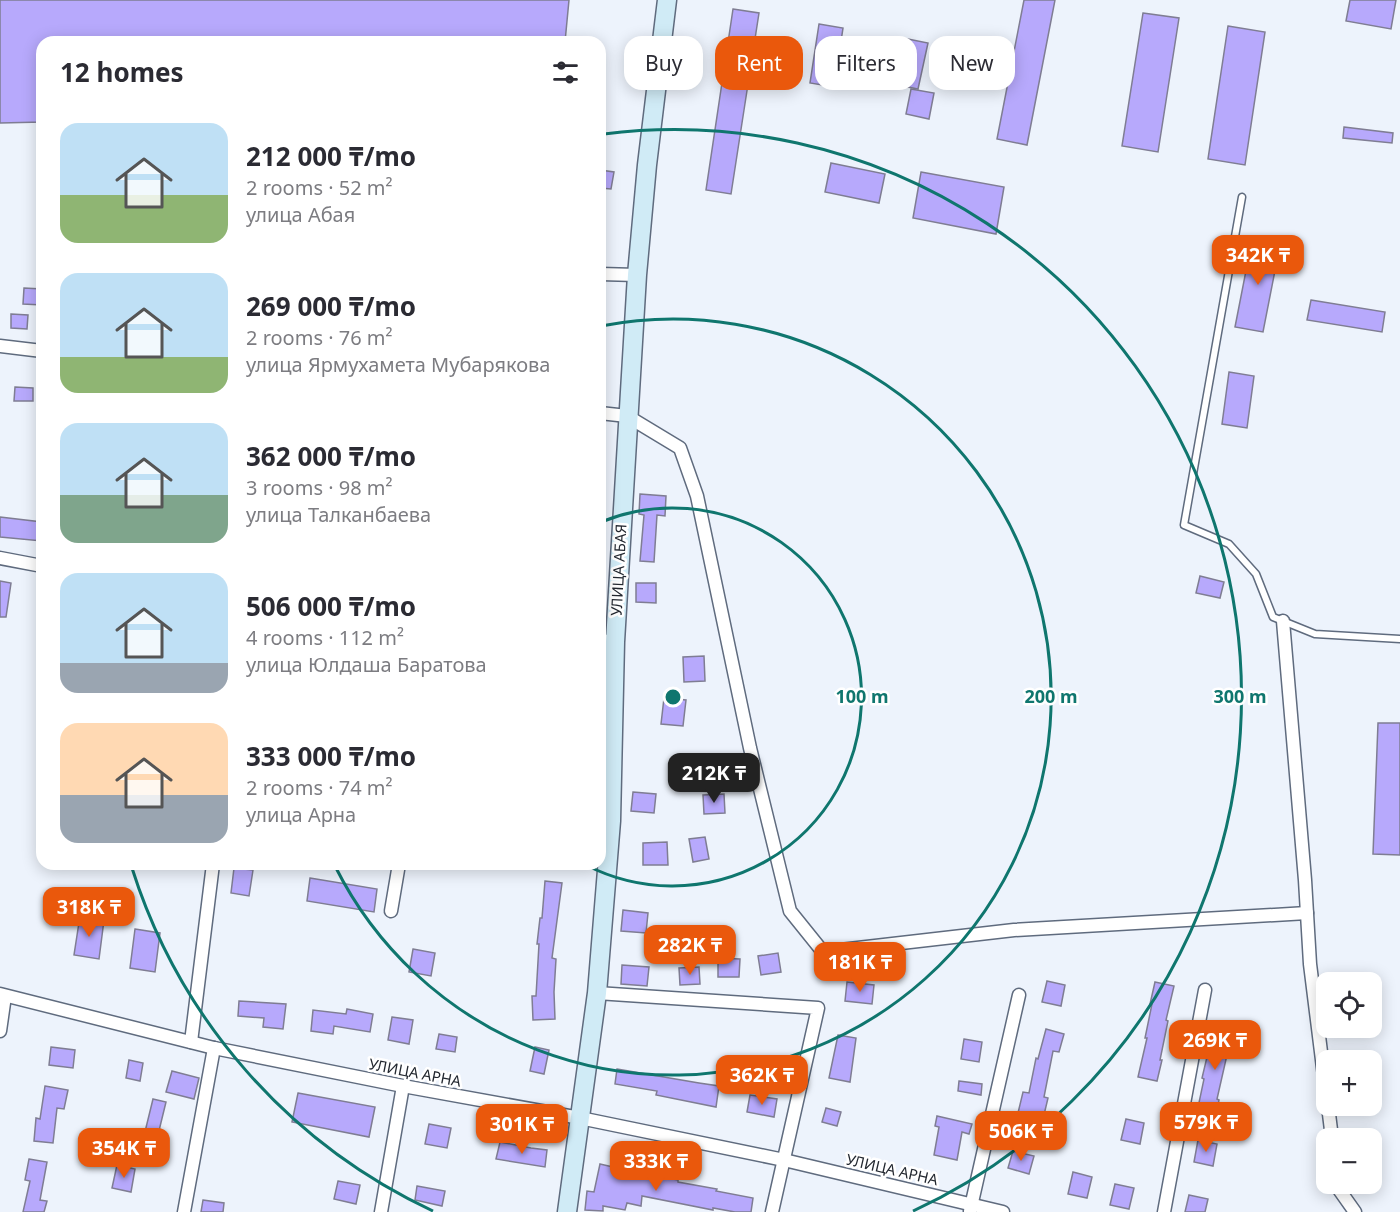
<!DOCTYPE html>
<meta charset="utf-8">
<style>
:root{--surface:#fff;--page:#f2f2f3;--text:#2b2b33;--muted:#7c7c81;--accent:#ea580c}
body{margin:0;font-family:"Noto Sans",sans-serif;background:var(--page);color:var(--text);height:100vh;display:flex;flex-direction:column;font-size:22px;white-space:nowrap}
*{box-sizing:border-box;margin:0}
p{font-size:20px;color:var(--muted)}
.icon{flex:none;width:33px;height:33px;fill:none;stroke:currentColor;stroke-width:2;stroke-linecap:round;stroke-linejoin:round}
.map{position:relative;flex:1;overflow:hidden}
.sheet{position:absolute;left:36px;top:36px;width:570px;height:834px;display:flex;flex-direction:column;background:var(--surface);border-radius:18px;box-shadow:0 3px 15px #0003}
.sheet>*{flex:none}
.hud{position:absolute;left:624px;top:36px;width:570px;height:54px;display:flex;gap:12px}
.controls{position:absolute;left:1316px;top:972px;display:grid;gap:12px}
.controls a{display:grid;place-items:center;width:66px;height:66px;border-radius:12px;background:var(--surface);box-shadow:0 3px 15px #0003;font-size:30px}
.price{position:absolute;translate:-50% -51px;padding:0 14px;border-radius:12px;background:var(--accent);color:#fff;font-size:20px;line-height:39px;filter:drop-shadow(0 2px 3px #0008)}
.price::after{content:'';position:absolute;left:50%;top:36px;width:18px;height:14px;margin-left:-9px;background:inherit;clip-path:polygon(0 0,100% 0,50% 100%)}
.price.current{background:#222;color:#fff}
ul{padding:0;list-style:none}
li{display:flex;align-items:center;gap:18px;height:150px;padding:0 24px}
li span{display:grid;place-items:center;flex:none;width:168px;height:120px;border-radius:18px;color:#555}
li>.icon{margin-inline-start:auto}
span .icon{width:72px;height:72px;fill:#fffc;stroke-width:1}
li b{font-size:26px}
h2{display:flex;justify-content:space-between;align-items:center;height:72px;padding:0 24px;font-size:26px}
.pill{padding:0 21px;border-radius:18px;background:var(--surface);box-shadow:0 3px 15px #0003;font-size:21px;line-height:54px}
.pill.current{background:var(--accent);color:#fff}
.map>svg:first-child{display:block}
.building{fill:#b7a9fc;stroke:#7f7d93;stroke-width:1.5}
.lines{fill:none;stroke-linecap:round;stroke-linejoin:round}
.lane-casing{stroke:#5f6b7e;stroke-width:9}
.street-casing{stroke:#5f6b7e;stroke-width:15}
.secondary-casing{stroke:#5f6b7e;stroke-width:21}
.lane{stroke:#fff;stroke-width:6}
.street{stroke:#fff;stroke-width:12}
.secondary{stroke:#d0ebf6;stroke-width:18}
.ring{fill:none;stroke:#0f766e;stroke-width:3}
.labels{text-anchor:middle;stroke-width:5;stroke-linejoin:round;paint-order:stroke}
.street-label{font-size:15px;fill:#232830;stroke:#fff}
.centre{fill:#0f766e;stroke:#fff;stroke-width:3}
.ring-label{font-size:18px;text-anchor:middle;font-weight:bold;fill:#0f766e;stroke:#fff;stroke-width:5;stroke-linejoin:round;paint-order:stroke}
</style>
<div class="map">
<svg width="1400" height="1212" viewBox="0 0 1400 1212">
<rect width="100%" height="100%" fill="#edf3fc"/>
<g class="building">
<path d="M0 0H569L565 42H42V122L0 123Z"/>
<path d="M1024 0H1055L1027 145 997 139Z"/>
<path d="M1350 0H1396L1391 29 1346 21Z"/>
<path d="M733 9 759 13 731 194 706 190Z"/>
<path d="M1143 13 1179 18 1158 152 1122 146Z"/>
<path d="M819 24 843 28 834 87 810 83Z"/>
<path d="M1228 26 1265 32 1245 165 1208 159Z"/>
<path d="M903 38 928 43 918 89 893 84Z"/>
<path d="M911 89 934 93 929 119 906 114Z"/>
<path d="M1344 127 1393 133 1392 143 1343 138Z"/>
<path d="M831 163 885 174 879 203 825 192Z"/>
<path d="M600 170 614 172 611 189 600 188Z"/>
<path d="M921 172 1004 187 996 234 913 218Z"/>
<path d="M1252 240 1280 245 1263 332 1235 327Z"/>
<path d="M24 288 42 289V305L23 304Z"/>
<path d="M1311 300 1385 312 1382 332 1307 320Z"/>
<path d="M11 314 28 315 27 329 11 328Z"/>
<path d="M1229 372 1254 376 1247 428 1222 424Z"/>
<path d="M15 387 33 388V401H14Z"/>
<path d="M640 494 666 496 665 516 657 515 654 562 640 561 644 515 639 514Z"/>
<path d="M0 517 42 522V541L0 537Z"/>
<path d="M1200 576 1224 582 1220 598 1196 593Z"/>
<path d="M0 581 11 583 6 617H0Z"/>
<path d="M636 583H656V603L636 602Z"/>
<path d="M704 656 705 681 684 682 683 657Z"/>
<path d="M664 698 686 700 683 726 661 724Z"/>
<path d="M1378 723H1400V855L1373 854Z"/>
<path d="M633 792 656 794 654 813 631 811Z"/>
<path d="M724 794 725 813 704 814 703 795Z"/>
<path d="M705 837 709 859 693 862 689 839Z"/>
<path d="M667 842 668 865H643V843Z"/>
<path d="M234 868 253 870 249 896 231 893Z"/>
<path d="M310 878 377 889 374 912 307 901Z"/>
<path d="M545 881 562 883 552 958 556 959 554 992 555 1019 533 1020 532 996H536L539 944H537L540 918H542Z"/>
<path d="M623 910 648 913 646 933 621 931Z"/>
<path d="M80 916 104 920 99 959 74 955Z"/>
<path d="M135 929 160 933 155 972 130 968Z"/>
<path d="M413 949 435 953 431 976 409 972Z"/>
<path d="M778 953 781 972 761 975 758 956Z"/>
<path d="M718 958 740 959 739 977H718Z"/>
<path d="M622 965 649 967 647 986 621 984Z"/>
<path d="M699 967 700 984 680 985 679 968Z"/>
<path d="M1047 981 1065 985 1061 1006 1042 1002Z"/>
<path d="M847 982 874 985 872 1004 845 1001Z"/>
<path d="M1155 982 1174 986 1166 1020 1168 1021 1160 1060H1162L1157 1081 1138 1077 1147 1038H1145L1152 1004H1150Z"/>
<path d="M239 1001 286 1004 283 1029 263 1027 264 1018 238 1016Z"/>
<path d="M347 1009 373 1014 370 1032 334 1026 333 1034 311 1031 313 1010 346 1014Z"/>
<path d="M392 1017 413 1020 409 1044 388 1040Z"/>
<path d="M1219 1022 1238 1026 1233 1047 1229 1046 1217 1099 1219 1100 1215 1121 1196 1117 1204 1079 1202 1078 1207 1057 1211 1058Z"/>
<path d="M1046 1029 1064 1034 1059 1052 1053 1051 1044 1097 1048 1098 1043 1119 1018 1113 1023 1092 1029 1093 1036 1058 1038 1059Z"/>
<path d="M439 1034 457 1037 455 1052 436 1049Z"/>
<path d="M838 1035 856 1038 850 1082 829 1078Z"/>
<path d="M964 1039 982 1042 979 1062 961 1059Z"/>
<path d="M51 1047 75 1050 73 1068 49 1065Z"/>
<path d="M535 1047 549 1050 544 1074 530 1071Z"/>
<path d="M129 1060 143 1063 140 1081 126 1078Z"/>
<path d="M617 1069 699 1083 719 1086 716 1107 656 1095 657 1091 615 1084Z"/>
<path d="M172 1071 199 1078 194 1099 166 1092Z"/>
<path d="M959 1081 982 1084 981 1095 958 1091Z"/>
<path d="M45 1086 68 1090 64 1109 57 1108 53 1143 34 1141 36 1118 40 1119Z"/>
<path d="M298 1093 375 1107 369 1137 292 1122Z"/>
<path d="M750 1095 777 1099 774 1117 747 1112Z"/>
<path d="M153 1099 166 1102 155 1147 142 1144Z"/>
<path d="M826 1108 841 1112 837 1126 822 1122Z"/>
<path d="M937 1116 972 1124 969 1134 962 1132 957 1160 934 1155 939 1127 935 1126Z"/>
<path d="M1126 1119 1144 1123 1140 1144 1121 1140Z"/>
<path d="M429 1124 451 1128 447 1148 425 1144Z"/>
<path d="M1198 1140 1217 1144 1213 1166 1194 1162Z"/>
<path d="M500 1142 531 1148 547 1150 545 1167 496 1159Z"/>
<path d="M1013 1151 1034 1156 1029 1174 1008 1168Z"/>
<path d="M29 1159 47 1162 40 1200 47 1201 44 1212H23L30 1181 25 1180Z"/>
<path d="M600 1164 626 1170 627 1164 648 1168 647 1174 678 1180V1182L717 1189 716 1191 753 1198 751 1212H735L713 1208V1210L642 1196 641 1206 627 1203 625 1210 603 1206V1211L585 1210 587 1191 594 1192Z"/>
<path d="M117 1165 135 1169 131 1192 112 1188Z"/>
<path d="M1073 1172 1092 1177 1087 1198 1068 1194Z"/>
<path d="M338 1181 360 1185 356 1204 334 1199Z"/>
<path d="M1115 1184 1134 1188 1129 1209 1110 1205Z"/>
<path d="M417 1186 445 1191 442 1206 415 1200Z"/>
<path d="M1189 1195 1208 1199 1205 1212H1185Z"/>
<path d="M203 1200 224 1203 223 1212H201Z"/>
</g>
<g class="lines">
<defs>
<path id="lane" d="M1242 197 1184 525 1229 544 1256 574 1273 617 1315 634 1400 639"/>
<g id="street">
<path d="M600 274 637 275"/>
<path d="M0 346 42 351"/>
<path d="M600 413 627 416 680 448 697 496 750 748 790 911 823 952 1014 930 1307 913"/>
<path d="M0 558 42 566"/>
<path d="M1283 621 1305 880 1310 964 1326 1092"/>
<path d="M600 640 615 642"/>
<path d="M391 911 399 864"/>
<path d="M597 993 818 1008 772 1212"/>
<path d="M0 994 214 1048 403 1086 580 1118 784 1160 1003 1212"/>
<path d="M0 1031 5 996"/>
<path d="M191 1042 213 864"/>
<path d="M1328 1106 1332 1138"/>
<path d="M1337 1184 1338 1188 1355 1212"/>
<path d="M970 1211 1019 995"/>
<path d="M184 1212 214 1048"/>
<path d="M381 1212 403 1086"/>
<path d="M1164 1212 1205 990"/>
</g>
<path id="secondary" d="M567 1212 597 993 611 821 615 642 637 275 647 165 667 0"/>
</defs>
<use href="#lane" class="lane-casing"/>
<use href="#street" class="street-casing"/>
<use href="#secondary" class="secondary-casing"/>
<use href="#lane" class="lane"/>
<use href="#street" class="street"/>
<use href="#secondary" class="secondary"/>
</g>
<g class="ring">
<path d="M601 522A189 189 0 1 1 586 865"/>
<path d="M601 326A378 378 0 1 1 335 866"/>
<path d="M433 1211A567 567 0 0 1 132 868M604 134A567 567 0 0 1 913 1211"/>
</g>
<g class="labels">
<g class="street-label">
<text transform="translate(619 570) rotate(-87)" y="5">УЛИЦА АБАЯ</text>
<text transform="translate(415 1073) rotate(11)" y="5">УЛИЦА АРНА</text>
<text transform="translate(892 1170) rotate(13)" y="5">УЛИЦА АРНА</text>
</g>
</g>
<circle cx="673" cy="697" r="9" class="centre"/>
<g class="ring-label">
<text x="862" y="703">100 m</text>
<text x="1051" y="703">200 m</text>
<text x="1240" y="703">300 m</text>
</g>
</svg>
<div class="controls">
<a><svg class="icon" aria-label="locate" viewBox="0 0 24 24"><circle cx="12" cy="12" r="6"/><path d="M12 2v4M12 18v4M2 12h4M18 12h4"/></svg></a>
<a>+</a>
<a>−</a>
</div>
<b class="price" style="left:1258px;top:286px">342K ₸</b>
<b class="price current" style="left:714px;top:804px">212K ₸</b>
<b class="price" style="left:89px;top:938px">318K ₸</b>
<b class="price" style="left:690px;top:976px">282K ₸</b>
<b class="price" style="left:860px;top:993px">181K ₸</b>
<b class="price" style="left:1215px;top:1071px">269K ₸</b>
<b class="price" style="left:762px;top:1106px">362K ₸</b>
<b class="price" style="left:1206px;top:1153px">579K ₸</b>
<b class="price" style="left:522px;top:1155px">301K ₸</b>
<b class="price" style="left:1021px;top:1162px">506K ₸</b>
<b class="price" style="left:124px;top:1179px">354K ₸</b>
<b class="price" style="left:656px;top:1192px">333K ₸</b>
<div class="hud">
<a class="pill">Buy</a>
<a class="pill current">Rent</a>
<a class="pill">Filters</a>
<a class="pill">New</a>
</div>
<section class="sheet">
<h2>12 homes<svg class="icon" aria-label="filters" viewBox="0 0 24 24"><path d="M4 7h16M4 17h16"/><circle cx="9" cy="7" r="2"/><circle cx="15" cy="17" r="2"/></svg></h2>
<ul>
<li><span style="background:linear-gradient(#bfe0f5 60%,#8fb573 0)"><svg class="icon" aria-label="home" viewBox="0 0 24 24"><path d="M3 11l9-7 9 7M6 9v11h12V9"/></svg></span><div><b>212 000 ₸/mo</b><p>2 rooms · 52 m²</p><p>улица Абая</p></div></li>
<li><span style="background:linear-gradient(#bfe0f5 70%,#8fb573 0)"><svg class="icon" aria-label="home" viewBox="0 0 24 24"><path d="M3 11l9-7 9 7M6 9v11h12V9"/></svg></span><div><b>269 000 ₸/mo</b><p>2 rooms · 76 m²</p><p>улица Ярмухамета Мубарякова</p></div></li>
<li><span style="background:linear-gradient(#bfe0f5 60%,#7fa58c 0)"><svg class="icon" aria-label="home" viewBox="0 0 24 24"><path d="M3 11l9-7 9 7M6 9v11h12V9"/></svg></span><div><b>362 000 ₸/mo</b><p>3 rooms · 98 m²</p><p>улица Талканбаева</p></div></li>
<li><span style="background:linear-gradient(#bfe0f5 75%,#9aa5b1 0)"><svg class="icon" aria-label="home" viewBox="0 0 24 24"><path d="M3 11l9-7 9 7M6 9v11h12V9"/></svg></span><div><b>506 000 ₸/mo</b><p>4 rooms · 112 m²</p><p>улица Юлдаша Баратова</p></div></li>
<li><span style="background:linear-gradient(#ffd9b3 60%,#9aa5b1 0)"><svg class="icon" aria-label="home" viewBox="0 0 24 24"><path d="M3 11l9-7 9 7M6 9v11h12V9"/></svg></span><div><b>333 000 ₸/mo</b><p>2 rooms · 74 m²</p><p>улица Арна</p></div></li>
</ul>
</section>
</div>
